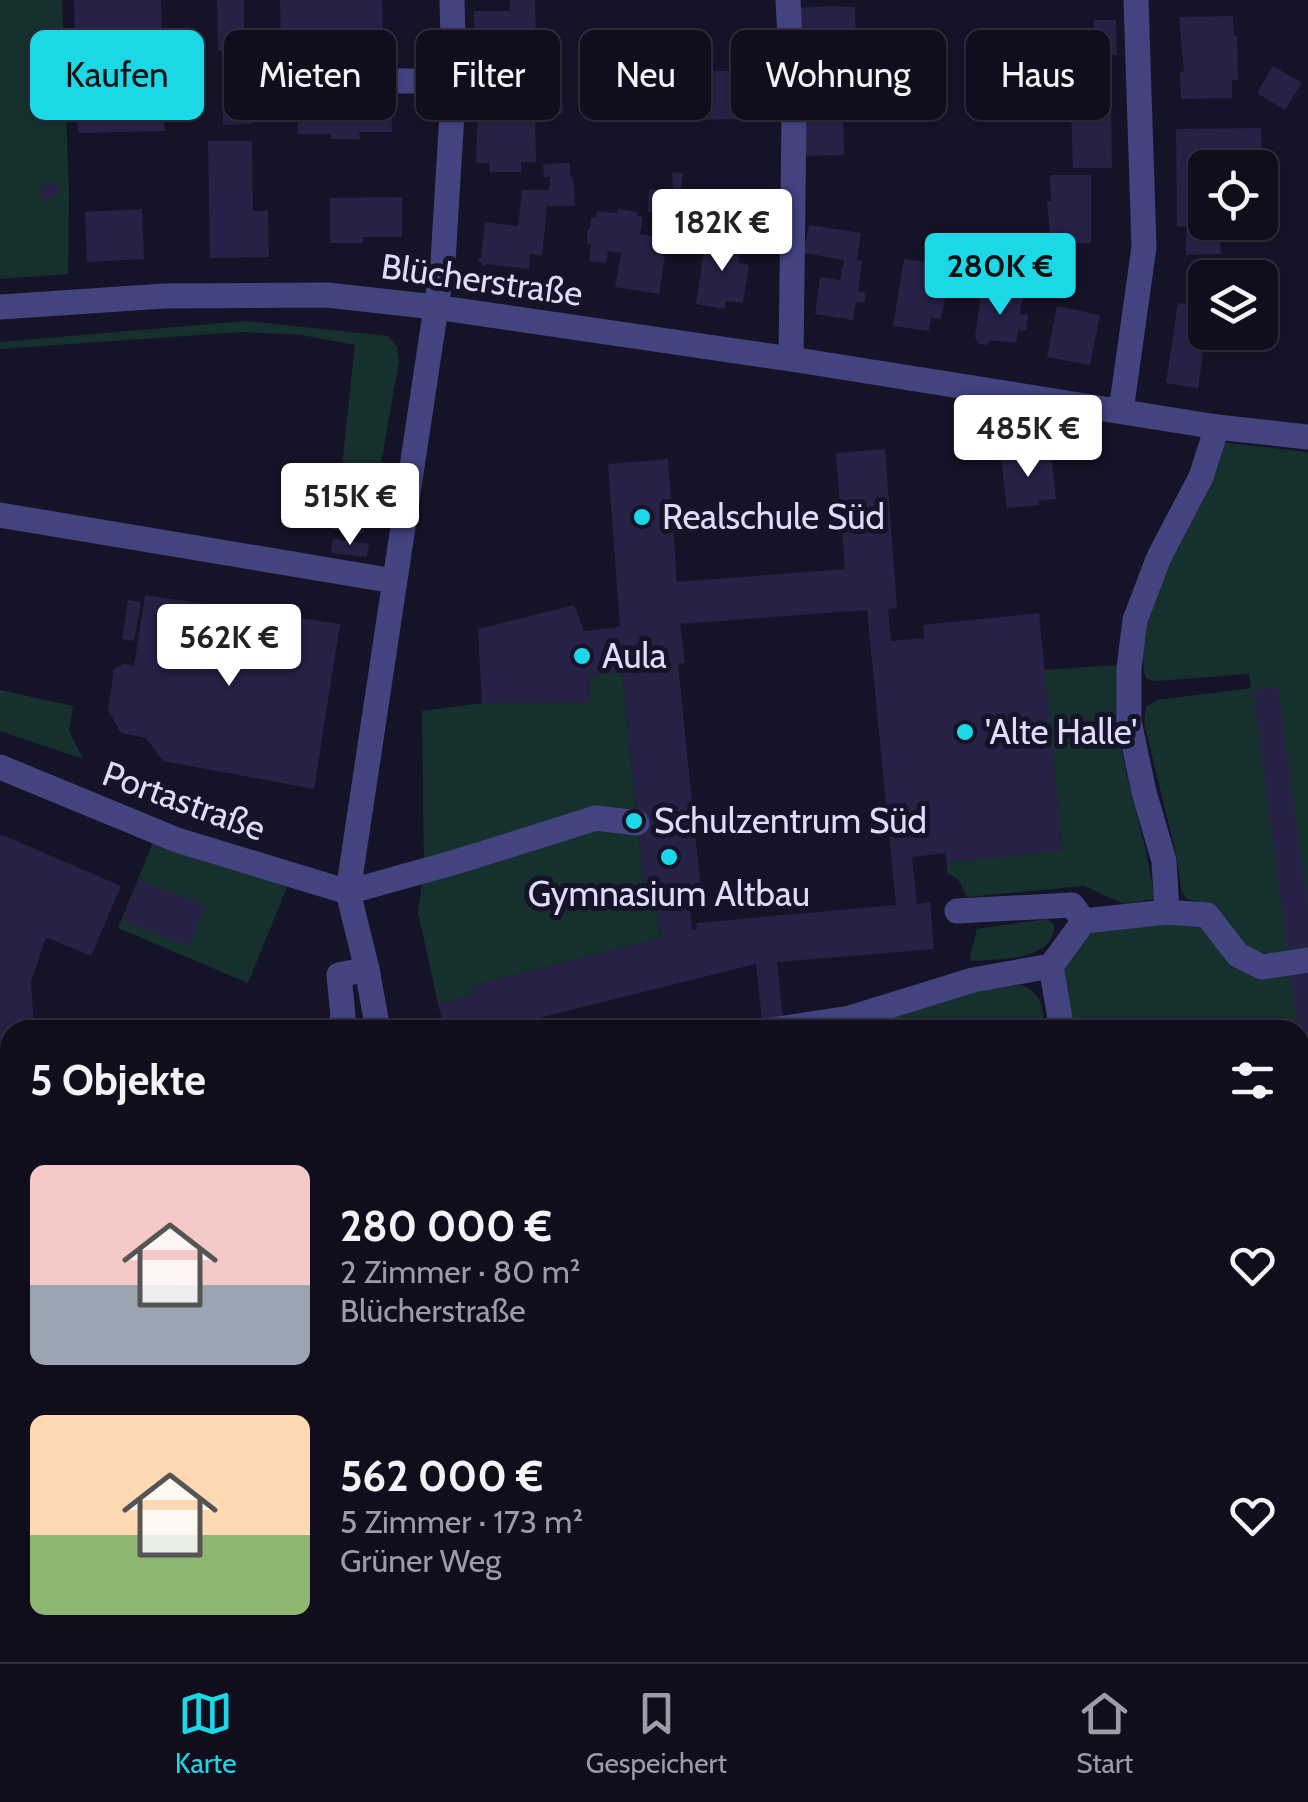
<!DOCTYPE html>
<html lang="de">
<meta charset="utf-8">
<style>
:root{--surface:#100e1d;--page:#1e1c2a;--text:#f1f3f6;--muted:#9c9ca4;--line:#302e3b;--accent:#1cd8e7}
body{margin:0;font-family:Cabin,sans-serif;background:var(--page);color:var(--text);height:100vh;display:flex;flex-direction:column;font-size:38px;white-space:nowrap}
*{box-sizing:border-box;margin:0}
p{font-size:32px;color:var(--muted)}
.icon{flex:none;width:55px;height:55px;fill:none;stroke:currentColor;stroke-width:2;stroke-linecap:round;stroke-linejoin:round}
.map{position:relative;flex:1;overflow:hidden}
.side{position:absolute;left:0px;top:1020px;width:1310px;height:642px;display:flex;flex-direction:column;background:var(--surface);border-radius:30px 30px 0 0;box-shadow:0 2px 8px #0004,0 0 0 2px var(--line)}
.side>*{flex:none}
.banner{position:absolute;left:30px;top:30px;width:1250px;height:90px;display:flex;gap:20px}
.fabs{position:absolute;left:1188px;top:150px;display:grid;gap:20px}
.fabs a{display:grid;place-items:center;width:90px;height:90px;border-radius:15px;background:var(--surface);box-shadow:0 2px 8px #0004,0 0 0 2px var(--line);font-size:50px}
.price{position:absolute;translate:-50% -85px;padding:0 22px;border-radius:10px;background:#fff;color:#222;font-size:32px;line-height:65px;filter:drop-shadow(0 2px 5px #0008)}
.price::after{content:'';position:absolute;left:50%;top:60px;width:30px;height:22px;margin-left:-15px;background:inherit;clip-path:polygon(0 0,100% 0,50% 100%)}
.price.active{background:var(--accent);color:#111}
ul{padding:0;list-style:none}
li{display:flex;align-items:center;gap:30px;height:250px;padding:0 30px}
li span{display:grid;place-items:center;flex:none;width:280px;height:200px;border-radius:15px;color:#555}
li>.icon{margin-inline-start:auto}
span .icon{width:120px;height:120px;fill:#fffc;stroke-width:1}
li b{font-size:42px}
h2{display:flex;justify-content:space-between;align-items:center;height:120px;padding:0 30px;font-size:42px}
.pill{padding:0 35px;border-radius:15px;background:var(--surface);box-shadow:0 2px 8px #0004,0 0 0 2px var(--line);font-size:35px;line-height:90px}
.pill.active{background:var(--accent);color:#111}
.dock{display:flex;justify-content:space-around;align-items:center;height:140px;border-top:2px solid var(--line);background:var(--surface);font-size:28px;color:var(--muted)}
.dock a{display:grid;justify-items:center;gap:5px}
.dock .active{color:var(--accent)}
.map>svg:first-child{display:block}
.green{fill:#16302e}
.building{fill:#272146;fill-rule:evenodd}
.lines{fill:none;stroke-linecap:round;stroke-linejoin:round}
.minor{stroke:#434380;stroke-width:25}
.poi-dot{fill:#1cd8e7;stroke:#151327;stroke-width:4}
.labels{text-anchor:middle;stroke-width:10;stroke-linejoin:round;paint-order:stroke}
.street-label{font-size:35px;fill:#dfdcfb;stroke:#151327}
.poi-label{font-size:35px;fill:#dfdcfb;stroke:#151327;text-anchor:start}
</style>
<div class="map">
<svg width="1308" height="1662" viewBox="0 0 1308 1662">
<rect width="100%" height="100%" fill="#151327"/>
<g class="green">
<path d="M0 0H62L69 193 68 274 0 279Z"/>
<path d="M246 321 388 336 397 347 399 361 377 486 343 483 341 475 355 345 302 335 242 332 0 349V342Z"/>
<path d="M1219 442 1308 452V1456L1300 1459V1030H1074L1064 980V965L1089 934 1104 926 1200 921 1229 958 1270 955 1247 947 1199 902 1187 899 1182 892 1176 854 1144 723 1146 707 1158 700 1251 688 1249 674 1156 681 1147 679 1144 673C1136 603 1184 526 1214 463L1221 458Z"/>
<path d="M1117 665C1118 686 1116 708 1118 729 1126 787 1148 841 1154 899L1124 904 1084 886 967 897 958 879 947 873V862L1062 850 1044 670Z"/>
<path d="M622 671 645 895H655L660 938 472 986 474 995 438 1004 418 912 424 870 422 711 482 703 588 702 589 676Z"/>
<path d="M0 690 73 706 69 731 83 759 0 731Z"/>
<path d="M156 835 287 887 248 983 118 928Z"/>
<path d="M1047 919 1054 925C1055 962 996 959 970 961 970 948 976 941 976 929Z"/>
<path d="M1021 985C1044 994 1042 1008 1045 1030H871L870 1023 994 987Z"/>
</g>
<g class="building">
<path d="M74 0H161L165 131 78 133Z"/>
<path d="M217 0H244V51H218Z"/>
<path d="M280 0H382L384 63H327V45H281Z"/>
<path d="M510 0H535L536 46 474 48V11H510Z"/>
<path d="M829 6 855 7 856 56H818L817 48 799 49 798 8Z"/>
<path d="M1233 16 1234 36H1237L1238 80H1232V98L1181 99 1180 72H1184L1179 17Z"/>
<path d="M1094 20H1116L1117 55H1094Z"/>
<path d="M1032 59 1054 71 1057 62 1085 75 1081 82 1111 95 1112 168H1073L1071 108 1019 83Z"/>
<path d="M1273 66 1302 83 1285 110 1257 93Z"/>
<path d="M687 71H739L738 119 699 120 698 94H687Z"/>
<path d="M847 74 871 78 872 100H848Z"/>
<path d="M534 86H562L563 114H535Z"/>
<path d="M391 89 392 132H359L360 139H331V134H298L297 91 331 90V111H358V90Z"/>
<path d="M250 91 252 124 223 125 222 92Z"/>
<path d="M843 99 844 155 801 156V100Z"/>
<path d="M478 103H510L509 119H535L536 162H521V172H490L489 163H476Z"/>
<path d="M1261 128 1262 168H1205V222H1220L1221 254 1186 255V226L1177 227 1176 129Z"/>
<path d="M208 141H252L253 211H268L269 257 210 258Z"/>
<path d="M570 163V176L573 177 575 206H547L542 256 530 254 529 269 486 264 483 266 478 260 481 258 485 222 518 226 522 190H549L550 177H544L543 164Z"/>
<path d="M672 172 683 173 680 199 699 201 695 233 686 232 685 243 673 241V213L648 212 649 189 673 191Z"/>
<path d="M1050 175H1091V243H1051L1047 201H1051Z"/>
<path d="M57 183 58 196 42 198 40 185Z"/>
<path d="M402 197V237H363V243H330V198Z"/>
<path d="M142 209 144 259 87 262 85 212Z"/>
<path d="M618 209 637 212V216L643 217 640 234 664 238 661 255 665 256 659 294 615 287 621 253 608 251 606 263 589 261 591 245 587 244V230L590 228 591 217 596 218 597 211 617 213Z"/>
<path d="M809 225 861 233 857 260 862 261 858 291 866 293 864 303 856 302 853 320 815 314 820 277 840 280 844 260 804 253Z"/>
<path d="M706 237 741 242 738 263 749 265 743 303 726 301 725 309 696 304Z"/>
<path d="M943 240 988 246 984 270 939 264Z"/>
<path d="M904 259 930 263 926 290 946 294 941 319 931 318 929 331 893 326Z"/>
<path d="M982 289 1023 296 1020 314 1028 315 1026 331 1018 330 1016 343 991 340 987 345 979 344 975 337Z"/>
<path d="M1178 303 1205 307 1206 332 1198 388 1166 383Z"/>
<path d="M1057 306 1100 315 1090 365 1047 357Z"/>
<path d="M885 449 897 608 888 609 891 641 924 638 923 625 1039 613 1062 850 947 862 945 853 912 857 917 904 930 902 934 949 777 962 784 1030H763L756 964 530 1020 533 1030H445L438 1004 474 995 472 986 660 938 655 895 645 896 622 671 589 676 588 702 482 703 478 629 574 605 584 631 620 627 608 464 668 459 677 582 845 569 836 453ZM867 610 896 905 696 923 697 929 692 930 688 892 701 891 678 664 685 663 680 624Z"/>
<path d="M1051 453 1056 499 1038 501 1039 505 1007 508 1001 458Z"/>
<path d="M337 486 372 490 371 503 335 499Z"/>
<path d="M332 507 367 511 364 533 330 529Z"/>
<path d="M333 539 369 544 367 557 331 553Z"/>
<path d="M145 595 340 624 314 789 163 761 146 738 121 733 108 710 114 669 124 664 134 666Z"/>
<path d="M128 600 141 602 134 641 122 639Z"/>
<path d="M1278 687 1308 910V946L1287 949 1253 690Z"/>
<path d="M0 834 121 886 91 956 46 937 31 982 34 1030H10V1248L0 1249Z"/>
<path d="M139 880 205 906 189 946 123 920Z"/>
<path d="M1308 973V1088H1306L1300 1030H1298L1291 975Z"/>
<path d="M10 1397V1443L6 1445 0 1427V1400Z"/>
<path d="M1308 1600V1637L1300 1622V1604Z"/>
<rect x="32" y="1652" width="43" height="10"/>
<path d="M1024 1652H1029L1033 1662H1001Z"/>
</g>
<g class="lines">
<g class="minor">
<path d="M788 0 794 116 791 359"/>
<path d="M313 81H454"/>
<path d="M0 307 164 296 327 295 435 307 791 359 1217 427 1308 437"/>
<path d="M1121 411 1144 247 1136 0"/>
<path d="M0 515 394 581"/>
<path d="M0 767 177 840 348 892 459 861 596 818 637 823"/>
<path d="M957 911 1072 905 1084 921"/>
<path d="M1167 912 1164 861 1144 792 1129 721V668L1135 620 1159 557 1201 477 1217 427"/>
<path d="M1051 966 1062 1030"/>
<path d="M339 1030 343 1016 339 975 367 969"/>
<path d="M378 1030 367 969 348 892 443 261 454 81 452 0"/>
<path d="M771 1030 850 1018 973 980 1051 966 1084 921 1167 912 1207 915 1238 955 1262 967 1308 960"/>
<path d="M0 1296 10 1293"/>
<path d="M1300 1496 1308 1492"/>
<path d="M465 1652 467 1662"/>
<path d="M718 1652 719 1662"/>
<path d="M860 1652 861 1662"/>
<path d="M1213 1652 1220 1662"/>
<path d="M792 1662 832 1657 831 1652"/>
<path d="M884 1662 908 1652"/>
</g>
</g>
<g class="poi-dot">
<circle cx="642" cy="517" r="10"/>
<circle cx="582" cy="656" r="10"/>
<circle cx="965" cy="732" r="10"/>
<circle cx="634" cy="821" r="10"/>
<circle cx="669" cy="857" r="10"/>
</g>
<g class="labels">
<g class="street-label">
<text transform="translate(482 280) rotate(8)" y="12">Blücherstraße</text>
<text transform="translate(184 801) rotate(20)" y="12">Portastraße</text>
</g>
<g class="poi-label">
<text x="662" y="529">Realschule Süd</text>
<text x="602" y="668">Aula</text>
<text x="985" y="744">'Alte Halle'</text>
<text x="654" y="833">Schulzentrum Süd</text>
<text x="669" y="906" text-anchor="middle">Gymnasium Altbau</text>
</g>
</g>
</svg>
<div class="fabs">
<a><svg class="icon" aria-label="locate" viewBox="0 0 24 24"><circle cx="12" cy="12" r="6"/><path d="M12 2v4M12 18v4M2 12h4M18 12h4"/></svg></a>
<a><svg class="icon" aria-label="layers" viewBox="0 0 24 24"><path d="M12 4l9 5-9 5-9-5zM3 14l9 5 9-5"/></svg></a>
</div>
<b class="price" style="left:722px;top:274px">182K €</b>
<b class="price active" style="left:1000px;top:318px">280K €</b>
<b class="price" style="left:1028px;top:480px">485K €</b>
<b class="price" style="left:350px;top:548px">515K €</b>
<b class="price" style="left:229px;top:689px">562K €</b>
<div class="banner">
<a class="pill active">Kaufen</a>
<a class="pill">Mieten</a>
<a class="pill">Filter</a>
<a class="pill">Neu</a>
<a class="pill">Wohnung</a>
<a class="pill">Haus</a>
</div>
<section class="side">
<h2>5 Objekte<svg class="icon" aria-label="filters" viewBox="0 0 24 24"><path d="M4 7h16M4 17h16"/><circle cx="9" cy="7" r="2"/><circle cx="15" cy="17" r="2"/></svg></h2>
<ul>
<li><span style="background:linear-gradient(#f6c9c9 60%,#9aa5b1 0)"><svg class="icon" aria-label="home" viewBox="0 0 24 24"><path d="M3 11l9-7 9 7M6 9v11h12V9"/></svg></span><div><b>280 000 €</b><p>2 Zimmer · 80 m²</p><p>Blücherstraße</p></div><svg class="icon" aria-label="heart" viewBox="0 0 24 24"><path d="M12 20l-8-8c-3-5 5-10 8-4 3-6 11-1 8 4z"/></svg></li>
<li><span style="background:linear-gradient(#ffd9b3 60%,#8fb573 0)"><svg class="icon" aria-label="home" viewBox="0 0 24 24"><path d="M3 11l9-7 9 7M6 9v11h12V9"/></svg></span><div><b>562 000 €</b><p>5 Zimmer · 173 m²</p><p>Grüner Weg</p></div><svg class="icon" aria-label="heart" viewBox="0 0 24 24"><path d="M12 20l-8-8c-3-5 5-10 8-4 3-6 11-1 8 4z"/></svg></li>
</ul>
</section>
</div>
<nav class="dock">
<a class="active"><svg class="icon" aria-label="map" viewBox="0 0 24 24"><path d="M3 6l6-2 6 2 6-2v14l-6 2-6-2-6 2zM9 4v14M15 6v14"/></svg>Karte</a>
<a><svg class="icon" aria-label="saved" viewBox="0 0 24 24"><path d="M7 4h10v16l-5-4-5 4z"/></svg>Gespeichert</a>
<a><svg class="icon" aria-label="home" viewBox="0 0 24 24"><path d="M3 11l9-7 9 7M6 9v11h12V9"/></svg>Start</a>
</nav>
